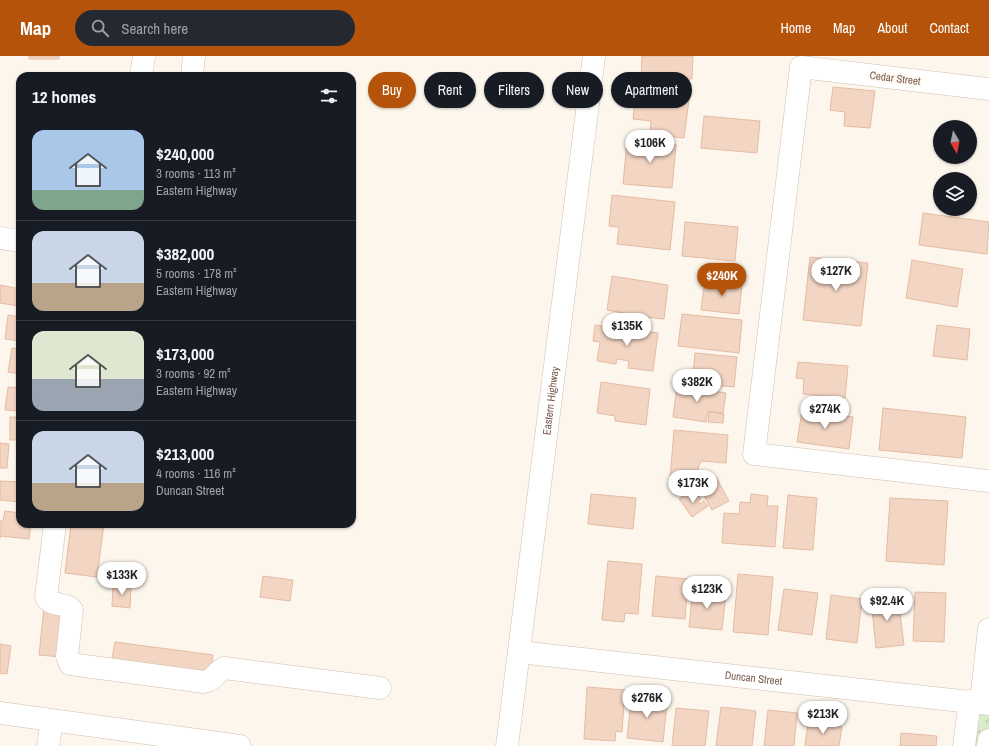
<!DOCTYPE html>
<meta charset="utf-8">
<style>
:root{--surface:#171b24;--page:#242831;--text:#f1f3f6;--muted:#9ea1a6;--line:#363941;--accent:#b45309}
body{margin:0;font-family:"Archivo Narrow",sans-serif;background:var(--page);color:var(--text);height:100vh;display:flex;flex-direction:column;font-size:15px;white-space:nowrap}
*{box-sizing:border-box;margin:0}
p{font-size:13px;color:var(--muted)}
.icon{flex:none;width:22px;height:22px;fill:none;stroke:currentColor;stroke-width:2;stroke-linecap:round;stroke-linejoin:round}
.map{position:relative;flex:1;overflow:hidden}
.sheet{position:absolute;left:16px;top:16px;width:340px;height:456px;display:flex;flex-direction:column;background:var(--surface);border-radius:12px;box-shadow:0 1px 3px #0004}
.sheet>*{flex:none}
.hud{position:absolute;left:368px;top:16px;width:380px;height:36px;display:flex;gap:8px}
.needle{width:26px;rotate:171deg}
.fabs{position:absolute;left:933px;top:64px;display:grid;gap:8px}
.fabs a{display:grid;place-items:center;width:44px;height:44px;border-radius:50%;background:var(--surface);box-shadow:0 1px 3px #0004;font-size:20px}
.price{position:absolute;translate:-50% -34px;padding:0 9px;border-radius:14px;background:#fff;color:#222;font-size:13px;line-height:26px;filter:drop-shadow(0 1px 2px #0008)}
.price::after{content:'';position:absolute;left:50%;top:24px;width:12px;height:9px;margin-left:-6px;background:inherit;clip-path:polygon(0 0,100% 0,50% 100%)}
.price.current{background:var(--accent);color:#fff}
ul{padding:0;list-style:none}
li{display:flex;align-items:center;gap:12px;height:100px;padding:0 16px}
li+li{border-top:1px solid var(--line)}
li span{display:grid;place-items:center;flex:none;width:112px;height:80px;border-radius:12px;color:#555}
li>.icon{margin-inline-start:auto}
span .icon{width:48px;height:48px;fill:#fffc;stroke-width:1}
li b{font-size:17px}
h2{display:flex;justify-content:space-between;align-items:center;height:48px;padding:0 16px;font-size:17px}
.chip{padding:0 14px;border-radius:18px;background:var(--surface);box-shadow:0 1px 3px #0004;font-size:14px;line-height:36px}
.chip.current{background:var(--accent);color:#fff}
header{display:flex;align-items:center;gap:24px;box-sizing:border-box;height:56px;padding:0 20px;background:var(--accent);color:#fff}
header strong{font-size:19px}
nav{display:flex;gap:22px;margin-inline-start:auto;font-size:14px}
.search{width:280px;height:36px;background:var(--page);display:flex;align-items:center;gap:10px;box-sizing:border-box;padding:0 14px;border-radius:22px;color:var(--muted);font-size:15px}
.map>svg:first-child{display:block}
.park{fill:url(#park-tufts)}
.building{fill:#f3d5c3;stroke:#e6bba3}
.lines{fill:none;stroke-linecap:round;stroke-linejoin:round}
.minor-casing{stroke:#d1beb0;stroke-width:23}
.minor{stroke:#fff;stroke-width:22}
.labels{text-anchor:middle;stroke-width:4;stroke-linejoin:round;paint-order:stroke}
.street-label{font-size:11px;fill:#7a5c4d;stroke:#fffaf3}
</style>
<header>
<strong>Map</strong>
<div class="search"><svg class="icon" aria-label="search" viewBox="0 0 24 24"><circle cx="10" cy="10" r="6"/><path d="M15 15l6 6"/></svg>Search here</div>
<nav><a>Home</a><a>Map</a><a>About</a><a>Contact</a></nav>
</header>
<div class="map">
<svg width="989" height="690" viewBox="0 0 989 690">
<defs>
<pattern id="park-tufts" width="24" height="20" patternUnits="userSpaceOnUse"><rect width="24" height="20" fill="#d8ecc9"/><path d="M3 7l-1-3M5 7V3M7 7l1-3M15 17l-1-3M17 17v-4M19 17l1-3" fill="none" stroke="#b4c2a5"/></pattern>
</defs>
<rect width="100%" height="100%" fill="#fdf6ec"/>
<path class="park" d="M974 651 989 653V690H968Z"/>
<g class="building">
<rect x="29" y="0" width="30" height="3"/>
<path d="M642 0H693L692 23 641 21Z"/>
<path d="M637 30 690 36 684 82 650 78 651 65 633 63Z"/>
<path d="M833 31 875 35 870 72 844 70 845 56 830 54Z"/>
<path d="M704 60 760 65 757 97 701 92Z"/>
<path d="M627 85 676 89 672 132 623 128Z"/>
<path d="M612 139 675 146 670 194 617 188 619 171 609 170Z"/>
<path d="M923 157 989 166 987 198 919 189Z"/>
<path d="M685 166 738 171 735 205 682 200Z"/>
<path d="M810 201 868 207 861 270 803 264Z"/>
<path d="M912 204 963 213 957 251 906 242Z"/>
<path d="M612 220 668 229 664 263 645 261V264L623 261 624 257 607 254Z"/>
<path d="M705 224 742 228 739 258 701 254Z"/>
<path d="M0 229 20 233 18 250 0 247Z"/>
<path d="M682 258 742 264 739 297 678 290Z"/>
<path d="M8 259 20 261V285L5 283Z"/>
<path d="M595 269 658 277 653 315 628 312 629 305 617 303 616 308 597 305 600 286 593 285Z"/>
<path d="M937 269 970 273 967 304 933 300Z"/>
<path d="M12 292 20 293V318L8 316Z"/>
<path d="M695 297 737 301 734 331 692 327Z"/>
<path d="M798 306 848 310 845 342 803 338 804 323 796 322Z"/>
<path d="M601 326 650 333 646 369 615 365V360L597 357Z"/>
<path d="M677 330 726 337 723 357 708 355 706 366 673 361Z"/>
<path d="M8 331 20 332V355L5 354Z"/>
<path d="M883 352 966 361 962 402 879 394Z"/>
<path d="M802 355 853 361 849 393 797 386Z"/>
<path d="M709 356 724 358 723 367 708 366Z"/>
<rect x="10" y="361" width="10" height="23"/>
<path d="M674 374 728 379 726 407 701 405 696 418 686 424 670 423Z"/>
<path d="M0 387 9 388 7 412H0Z"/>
<path d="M716 421 729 445 712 454 699 431Z"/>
<path d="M0 425 20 426V446L0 444Z"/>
<path d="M689 436 692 441 697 438 701 443 698 445 700 448 704 445 708 450 692 461 679 443Z"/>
<path d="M591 438 636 442 633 473 588 468Z"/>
<path d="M751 438 768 440 767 450H778L775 491 722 487 724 457 739 458 740 446 750 447Z"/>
<path d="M788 439 817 442 813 494 783 492Z"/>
<path d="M890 442 948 445 944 509 886 505Z"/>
<path d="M5 455 20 457V468H31L29 483 1 480 0 482V465H3Z"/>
<path d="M71 468H104L97 521 65 517Z"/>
<path d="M608 505 642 508 638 558 625 557 624 566 602 564Z"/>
<path d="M738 518 773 521 768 579 733 576Z"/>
<path d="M263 520 293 524 290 545 260 541Z"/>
<path d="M656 520 688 523 685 563 652 560Z"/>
<path d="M113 529 131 531 130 552 112 550Z"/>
<path d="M693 533 726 537 722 574 689 571Z"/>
<path d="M784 533 818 537 812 579 778 574Z"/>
<path d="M915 536 946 537 944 586 913 585Z"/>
<path d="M831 539 862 543 857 587 826 583Z"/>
<path d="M898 540 904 589 876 592 871 544Z"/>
<path d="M44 551 67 553 61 601 39 599Z"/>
<path d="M115 586 213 599 210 621 111 608Z"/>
<path d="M0 588 11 590 7 618 0 617Z"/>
<path d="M587 631 625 634 622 676 616 675 615 685 584 683Z"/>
<path d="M645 635 656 636 655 647 667 648 663 686 627 682 631 645 643 647Z"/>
<path d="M721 651 756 655 752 690H716Z"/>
<path d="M676 652 709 655 705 690H672Z"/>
<path d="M768 654 797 657 794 690H764Z"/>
<path d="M808 667 842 671 839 690H805Z"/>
<path d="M901 677 937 680 936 690H900Z"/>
</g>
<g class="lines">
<defs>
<g id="minor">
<path d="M141 20 144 0"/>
<path d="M192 20 194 0"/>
<path d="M989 33 801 11 754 398 989 425"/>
<path d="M0 182 20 185"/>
<path d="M55 468 46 541C52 551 66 546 72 554L67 600 70 608 204 626C216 624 215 616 224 612L380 632"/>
<path id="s1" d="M519 596 989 648"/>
<path d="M981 646 989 573"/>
<path d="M0 657 240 690"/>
<path d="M48 690 52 665"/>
<path id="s2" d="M507 690 594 0"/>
<path d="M964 690 970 645"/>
<path d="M988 690 989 684"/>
</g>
</defs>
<use href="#minor" class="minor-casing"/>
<use href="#minor" class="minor"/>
</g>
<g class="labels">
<g class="street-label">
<text transform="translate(895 22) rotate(7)" y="4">Cedar Street</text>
<text dy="4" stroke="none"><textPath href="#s2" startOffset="348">Eastern Highway</textPath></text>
<text dy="4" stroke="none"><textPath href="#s1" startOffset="236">Duncan Street</textPath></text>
</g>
</g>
</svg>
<div class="fabs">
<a><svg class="needle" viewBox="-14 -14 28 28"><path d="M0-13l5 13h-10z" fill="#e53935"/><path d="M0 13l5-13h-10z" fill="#9ea1a6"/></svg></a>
<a><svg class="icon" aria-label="layers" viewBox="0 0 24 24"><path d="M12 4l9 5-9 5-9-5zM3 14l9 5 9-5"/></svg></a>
</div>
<b class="price" style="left:650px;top:108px">$106K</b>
<b class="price" style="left:836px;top:236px">$127K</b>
<b class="price current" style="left:722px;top:241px">$240K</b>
<b class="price" style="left:627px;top:291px">$135K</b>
<b class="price" style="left:697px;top:347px">$382K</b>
<b class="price" style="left:825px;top:374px">$274K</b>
<b class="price" style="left:693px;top:448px">$173K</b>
<b class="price" style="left:122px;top:540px">$133K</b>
<b class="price" style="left:707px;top:554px">$123K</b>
<b class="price" style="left:887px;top:566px">$92.4K</b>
<b class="price" style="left:647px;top:663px">$276K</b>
<b class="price" style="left:823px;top:679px">$213K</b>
<div class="hud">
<a class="chip current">Buy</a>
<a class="chip">Rent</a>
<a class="chip">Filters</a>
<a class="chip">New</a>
<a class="chip">Apartment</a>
</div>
<section class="sheet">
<h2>12 homes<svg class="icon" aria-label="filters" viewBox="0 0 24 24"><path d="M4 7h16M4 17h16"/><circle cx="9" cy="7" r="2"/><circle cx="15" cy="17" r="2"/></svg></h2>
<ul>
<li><span style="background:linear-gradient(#a9c7e8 75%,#7fa58c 0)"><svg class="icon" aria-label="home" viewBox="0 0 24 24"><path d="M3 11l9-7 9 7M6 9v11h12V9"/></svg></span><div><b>$240,000</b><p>3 rooms · 113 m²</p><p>Eastern Highway</p></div></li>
<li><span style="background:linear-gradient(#c9d6e8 65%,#b9a48a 0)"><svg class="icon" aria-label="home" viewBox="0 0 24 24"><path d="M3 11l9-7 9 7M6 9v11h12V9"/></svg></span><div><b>$382,000</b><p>5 rooms · 178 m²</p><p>Eastern Highway</p></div></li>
<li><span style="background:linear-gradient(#dfe7d0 60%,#9aa5b1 0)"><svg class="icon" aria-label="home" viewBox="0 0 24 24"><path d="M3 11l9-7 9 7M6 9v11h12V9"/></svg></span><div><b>$173,000</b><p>3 rooms · 92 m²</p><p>Eastern Highway</p></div></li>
<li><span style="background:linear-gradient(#c9d6e8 65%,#b9a48a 0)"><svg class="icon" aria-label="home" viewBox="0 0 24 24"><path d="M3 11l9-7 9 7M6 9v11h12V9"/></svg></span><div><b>$213,000</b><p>4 rooms · 116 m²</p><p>Duncan Street</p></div></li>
</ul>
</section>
</div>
